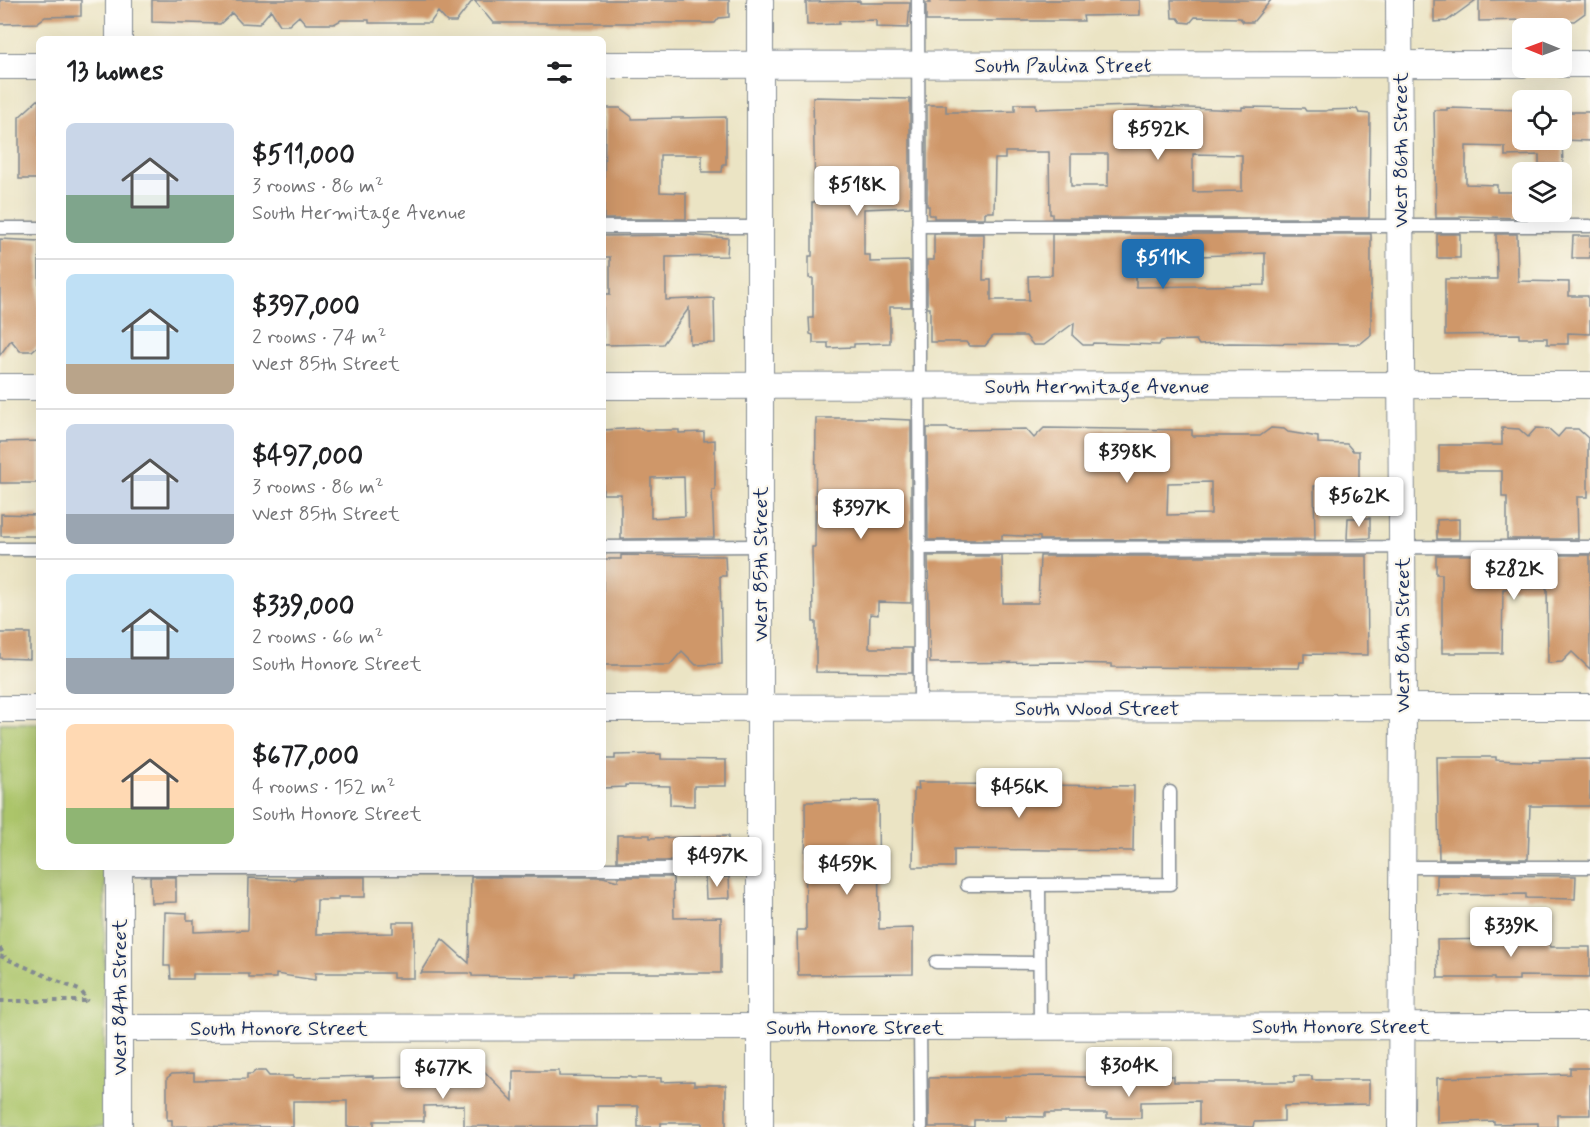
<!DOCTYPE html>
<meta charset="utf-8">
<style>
:root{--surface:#fff;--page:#f2f2f2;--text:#202124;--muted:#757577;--line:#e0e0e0;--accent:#1f6fb2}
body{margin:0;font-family:Mynerve,sans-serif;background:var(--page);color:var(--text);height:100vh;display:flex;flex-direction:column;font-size:22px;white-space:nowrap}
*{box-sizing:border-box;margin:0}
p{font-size:20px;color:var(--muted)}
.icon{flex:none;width:33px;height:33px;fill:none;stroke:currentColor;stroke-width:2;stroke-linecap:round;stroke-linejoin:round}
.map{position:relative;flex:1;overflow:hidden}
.panel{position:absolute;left:36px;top:36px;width:570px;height:834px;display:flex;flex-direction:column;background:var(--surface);border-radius:9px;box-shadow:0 6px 24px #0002}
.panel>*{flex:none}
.needle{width:39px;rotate:271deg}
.buttons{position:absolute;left:1512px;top:18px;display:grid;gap:12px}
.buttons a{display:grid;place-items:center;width:60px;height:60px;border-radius:9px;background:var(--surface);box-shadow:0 6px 24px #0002;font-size:30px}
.price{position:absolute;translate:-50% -51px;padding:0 14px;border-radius:6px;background:#fff;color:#222;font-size:20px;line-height:39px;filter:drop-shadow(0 2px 3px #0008)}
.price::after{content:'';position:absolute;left:50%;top:36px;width:18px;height:14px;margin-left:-9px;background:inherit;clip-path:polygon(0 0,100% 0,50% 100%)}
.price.on{background:var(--accent);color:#fff}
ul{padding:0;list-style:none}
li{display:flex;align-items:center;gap:18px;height:150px;padding:0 30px}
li+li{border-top:2px solid var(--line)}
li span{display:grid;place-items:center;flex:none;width:168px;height:120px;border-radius:9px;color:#555}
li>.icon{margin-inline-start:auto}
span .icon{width:72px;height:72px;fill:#fffc;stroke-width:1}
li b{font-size:26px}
h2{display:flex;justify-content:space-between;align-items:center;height:72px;padding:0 30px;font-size:26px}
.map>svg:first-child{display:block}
.green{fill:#acc56b;stroke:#647a64;stroke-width:1.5}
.building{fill:#cf9769;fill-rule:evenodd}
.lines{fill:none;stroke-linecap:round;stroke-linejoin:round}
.lane-casing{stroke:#838a91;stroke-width:15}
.street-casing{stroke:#838a91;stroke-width:28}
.path{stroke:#838a91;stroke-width:4;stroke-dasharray:4.5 4.5;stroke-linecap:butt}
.lane{stroke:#fff;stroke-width:12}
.street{stroke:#fff;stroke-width:26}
.labels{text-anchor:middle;stroke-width:4.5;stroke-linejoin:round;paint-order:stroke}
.street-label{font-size:21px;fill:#1b2f5e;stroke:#fbf7ec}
</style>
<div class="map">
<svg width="1590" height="1127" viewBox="0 0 1590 1127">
<rect width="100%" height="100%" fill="#fbf7ec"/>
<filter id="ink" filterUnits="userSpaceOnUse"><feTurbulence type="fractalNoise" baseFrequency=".0167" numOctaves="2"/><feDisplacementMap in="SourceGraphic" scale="12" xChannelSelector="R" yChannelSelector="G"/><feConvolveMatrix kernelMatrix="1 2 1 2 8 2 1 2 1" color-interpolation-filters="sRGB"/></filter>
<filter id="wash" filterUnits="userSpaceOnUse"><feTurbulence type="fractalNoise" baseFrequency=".008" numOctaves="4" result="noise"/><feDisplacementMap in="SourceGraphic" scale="24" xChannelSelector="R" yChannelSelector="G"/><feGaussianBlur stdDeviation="1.35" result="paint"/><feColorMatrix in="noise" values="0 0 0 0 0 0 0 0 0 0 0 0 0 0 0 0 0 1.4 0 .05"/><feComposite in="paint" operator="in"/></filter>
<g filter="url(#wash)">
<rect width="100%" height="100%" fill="#ebe4c4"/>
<path class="green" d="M0 723H39V867H105L104 1127H0Z"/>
<g id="blocks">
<g class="building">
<path d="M0 0H81V16L45 17 37 23 0 24Z"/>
<path d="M152 0H473L456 22H447L438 12 430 23H369V20H341L334 24H306L299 16 289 25H280L271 10 259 24 241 23 232 13 220 24 152 22Z"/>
<path d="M474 0H729V17L719 18 715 23H493Z"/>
<path d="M930 0H1140V15L1083 16 1084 21H926V3H930Z"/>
<path d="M1171 0H1271L1253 22H1243L1240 18 1195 17 1190 23 1181 22 1178 18H1172Z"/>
<path d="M1434 0H1476L1447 21 1434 22Z"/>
<path d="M1479 0H1585V13L1574 21 1545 20V26L1522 25V20L1479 21Z"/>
<path d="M860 1V3H910L908 28 876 27V20L839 21V24L807 25 806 2Z"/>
<path d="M813 97 910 99V207L864 209V255H870V262L910 261 911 307H890V343L854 344V347L828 348V343H813V335L810 334 809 318H813V278H809V256H812V202H815Z"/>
<path d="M39 99V179H19V117Z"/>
<path d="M1015 104H1036V109L1134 106 1242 110V107L1304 108 1306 111H1326L1328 110 1357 109 1359 113 1370 114 1369 218H1052V214H1050L1049 152H1005V159H995L994 212H985V218H934V215H929V206H927V105H946V112H980L1015 111ZM1071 154H1108V186H1071ZM1193 154 1242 155V191L1193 192Z"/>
<path d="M605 108H620L632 117V119L726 117V164H723L722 172H702V155H660V192L686 193V219H604Z"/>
<path d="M1447 108 1522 110V140H1562V112H1590V141L1562 140 1563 164H1539V155L1505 156V147L1466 146V184L1497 185V192H1522V215H1517V218L1460 216V218H1436L1434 110H1447Z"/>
<path d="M934 234H984L983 280H991V300H1029L1028 276 1052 275V234H1371V335L1360 344 1229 343 1199 345 1196 340 1161 341 1159 345 1093 343 1092 345H1083L1073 336 1074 323 1044 345H1033L1026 336H993L985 346H969L966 342H930V308H927V260H934ZM1265 253V285L1136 287V259Z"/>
<rect x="1437" y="234" width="23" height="24"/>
<path d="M1496 234H1517L1518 281 1569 282V296H1588V306H1590V334L1568 333V344H1547V338H1519V334L1445 335V279H1497Z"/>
<path d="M686 235 728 238 727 256 666 257V300L714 298 715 343 690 344 689 308 663 344 603 345V294H610V257H603V236Z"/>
<path d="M1573 236H1590V258H1572Z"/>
<path d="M0 239 39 241V345L32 351H20L11 340 0 355Z"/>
<path d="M816 418H865L911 420V603L878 602V615L870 614 869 648H912V673L816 672V622H813L812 547H815Z"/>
<path d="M641 428 644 430H679V433L704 432V441L715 440V490H712L714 538 621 539V494H603V430ZM684 477 685 516 651 518V478Z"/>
<path d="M927 428H947L953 430 1026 429 1034 438 1044 428 1192 430V436H1260L1271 428 1284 429 1288 432 1318 437V443L1347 444 1353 451H1359V480L1318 479V486H1314L1315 539 1040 540V537L1002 535V540H928ZM1211 482V514L1167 515 1168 483Z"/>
<path d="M1502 428 1519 429 1528 437 1536 428 1549 429 1558 437 1565 429H1578L1588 438V497H1577L1578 539H1507V497H1502V471H1439V445H1502Z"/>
<path d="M39 441V483H0V442Z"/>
<path d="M1 514 39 515V536H1Z"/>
<path d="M1348 518H1370V538L1347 539Z"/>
<path d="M1459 519V539H1437V520Z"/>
<path d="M621 555 725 556 726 576H720L722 664 696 665 682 651 670 665H603V559H621Z"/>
<path d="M1436 555H1590V669L1572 652 1562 662 1548 663 1547 588 1503 589 1502 653H1442V574H1436Z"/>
<path d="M928 556H1002L1003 603H1038L1040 556H1367L1368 655 1304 654V662H1300L1299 668 1112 667V664L1065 663V662L930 663Z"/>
<path d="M0 633H30V659L0 658Z"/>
<path d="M661 754V759L726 760V786H694V806L670 805V786L625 785V787L603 788V759H615V755Z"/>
<path d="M1437 757H1496V760L1540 762V760L1590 759V806H1530L1528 859H1439Z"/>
<path d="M918 782H948V784L1134 786 1133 851 954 849V867H913L914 789H919Z"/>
<path d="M878 801 879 929 913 928V974L798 975 797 930H806L805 802Z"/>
<path d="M617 835H650V838L728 836V861H704V855H672V861H617Z"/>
<path d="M1437 875 1576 876 1575 899 1526 898V894L1437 895Z"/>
<path d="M150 877H176V902L151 903Z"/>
<path d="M344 877H365V897H338V900H317L316 934 393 933V922H414V978H393V973H315V980L276 974V978H249V974H193V979H171L170 966H164L165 912 187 913V920H194V932L248 930 249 878 295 880 296 878Z"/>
<path d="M471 877H603L618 881V877H673L674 918 721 917V973H575V976L526 977 472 976V974L469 973H421L442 939 469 963Z"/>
<path d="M705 877H729L730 898 706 899Z"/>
<path d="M1495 931H1546V939L1550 938V947H1590V977L1519 976V980H1494V978H1438L1437 940 1495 939Z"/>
<path d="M1570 1068H1590V1115H1557V1127H1538V1123L1494 1124V1121L1437 1123V1078L1570 1074Z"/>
<path d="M473 1070H483L513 1101V1071H559V1076L631 1077V1078H661V1082L694 1081V1085H726V1127H702V1123H661V1127H638V1106H597V1127L464 1126V1105L424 1106V1121H374V1127H347V1101H293V1127L172 1126V1120H167V1078L172 1074 194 1073V1080L247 1079V1074H252L255 1071H265L269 1076H293V1078L373 1076V1078L424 1077V1080H464V1073Z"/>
<path d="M1045 1076 1086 1077V1080H1150V1076H1174V1082H1294V1076H1312V1080H1369V1104L1284 1106V1121L1254 1122 1253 1127 1199 1124V1101L1141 1102V1118H1107V1113H1045V1117L1005 1116V1120H974V1127H929V1078Z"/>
</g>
</g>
</g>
<g filter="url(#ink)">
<use href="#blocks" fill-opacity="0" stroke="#838a91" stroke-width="1.5"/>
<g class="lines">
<defs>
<g id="lane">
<path d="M918 0 920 708"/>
<path d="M918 226H1590"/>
<path d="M603 227H760"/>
<path d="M0 228H39"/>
<path d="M603 547 760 546"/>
<path d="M918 548 1590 547"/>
<path d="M0 549H39"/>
<path d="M1402 867H1590"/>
<path d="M119 869H760"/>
<path d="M967 885H1039"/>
<path d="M936 962 1039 963"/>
<path d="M920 1027 921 1127"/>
<path d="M1040 1027 1039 885 1170 884V792"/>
</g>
<g id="street">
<path d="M119 0V39"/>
<path d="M1399 0 1403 707 1401 1127"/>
<path d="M1562 64H1590"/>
<path d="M603 65 1522 64"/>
<path d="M0 66H39"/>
<path d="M603 386 1590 385"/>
<path d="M0 387H39"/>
<path d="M603 708 1590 707"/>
<path d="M0 709H39"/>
<path d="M119 867V1127"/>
<path d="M119 1028 1590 1026"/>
<path d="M760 1127V0"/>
</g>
</defs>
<use href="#lane" class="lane-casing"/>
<use href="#street" class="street-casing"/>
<g class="path">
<path d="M0 948 5 957"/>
<path d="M0 956 81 991 88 1001"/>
<path d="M0 1001H88"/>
</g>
<use href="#lane" class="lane"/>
<use href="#street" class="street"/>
</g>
</g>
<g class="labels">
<g class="street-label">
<text x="1063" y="72">South Paulina Street</text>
<text transform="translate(1400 150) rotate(-90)" y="7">West 86th Street</text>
<text x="1097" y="393">South Hermitage Avenue</text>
<text transform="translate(760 564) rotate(-90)" y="7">West 85th Street</text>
<text transform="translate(1402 635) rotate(-90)" y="7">West 86th Street</text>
<text x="1097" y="715">South Wood Street</text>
<text transform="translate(119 997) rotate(-90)" y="7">West 84th Street</text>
<text x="1341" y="1033">South Honore Street</text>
<text x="855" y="1034">South Honore Street</text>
<text x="279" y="1035">South Honore Street</text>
</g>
</g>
</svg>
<div class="buttons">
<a><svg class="needle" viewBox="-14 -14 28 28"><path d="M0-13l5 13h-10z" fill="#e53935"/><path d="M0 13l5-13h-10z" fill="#757577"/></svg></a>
<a><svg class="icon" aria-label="locate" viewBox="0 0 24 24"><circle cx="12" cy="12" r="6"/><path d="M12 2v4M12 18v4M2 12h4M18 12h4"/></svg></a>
<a><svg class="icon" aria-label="layers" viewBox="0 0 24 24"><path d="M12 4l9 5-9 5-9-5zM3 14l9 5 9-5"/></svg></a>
</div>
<b class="price" style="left:1158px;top:161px">$592K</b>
<b class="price" style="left:857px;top:217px">$518K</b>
<b class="price on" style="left:1163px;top:290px">$511K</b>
<b class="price" style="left:1127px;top:484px">$398K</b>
<b class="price" style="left:1359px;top:528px">$562K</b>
<b class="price" style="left:861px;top:540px">$397K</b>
<b class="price" style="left:1514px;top:601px">$282K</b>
<b class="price" style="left:1019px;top:819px">$456K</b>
<b class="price" style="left:717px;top:888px">$497K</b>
<b class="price" style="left:847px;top:896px">$459K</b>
<b class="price" style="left:1511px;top:958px">$339K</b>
<b class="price" style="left:1129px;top:1098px">$304K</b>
<b class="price" style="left:443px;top:1100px">$677K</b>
<section class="panel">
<h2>13 homes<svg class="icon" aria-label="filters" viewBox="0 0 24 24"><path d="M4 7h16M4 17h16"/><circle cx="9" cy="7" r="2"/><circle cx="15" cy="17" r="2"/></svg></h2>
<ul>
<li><span style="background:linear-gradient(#c9d6e8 60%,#7fa58c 0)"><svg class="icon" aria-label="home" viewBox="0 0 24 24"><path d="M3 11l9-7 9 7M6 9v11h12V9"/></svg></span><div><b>$511,000</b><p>3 rooms · 86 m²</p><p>South Hermitage Avenue</p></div></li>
<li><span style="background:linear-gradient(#bfe0f5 75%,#b9a48a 0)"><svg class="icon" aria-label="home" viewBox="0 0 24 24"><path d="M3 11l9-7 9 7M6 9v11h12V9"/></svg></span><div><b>$397,000</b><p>2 rooms · 74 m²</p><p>West 85th Street</p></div></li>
<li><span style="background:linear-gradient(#c9d6e8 75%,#9aa5b1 0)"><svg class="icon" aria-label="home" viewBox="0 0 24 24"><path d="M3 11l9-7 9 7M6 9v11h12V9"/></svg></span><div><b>$497,000</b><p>3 rooms · 86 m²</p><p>West 85th Street</p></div></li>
<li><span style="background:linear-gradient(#bfe0f5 70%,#9aa5b1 0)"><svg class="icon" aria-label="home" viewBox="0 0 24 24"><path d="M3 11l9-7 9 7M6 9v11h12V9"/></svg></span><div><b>$339,000</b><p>2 rooms · 66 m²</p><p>South Honore Street</p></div></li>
<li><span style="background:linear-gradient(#ffd9b3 70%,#8fb573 0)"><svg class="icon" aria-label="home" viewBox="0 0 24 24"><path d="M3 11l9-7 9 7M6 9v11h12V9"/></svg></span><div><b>$677,000</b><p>4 rooms · 152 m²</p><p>South Honore Street</p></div></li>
</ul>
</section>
</div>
